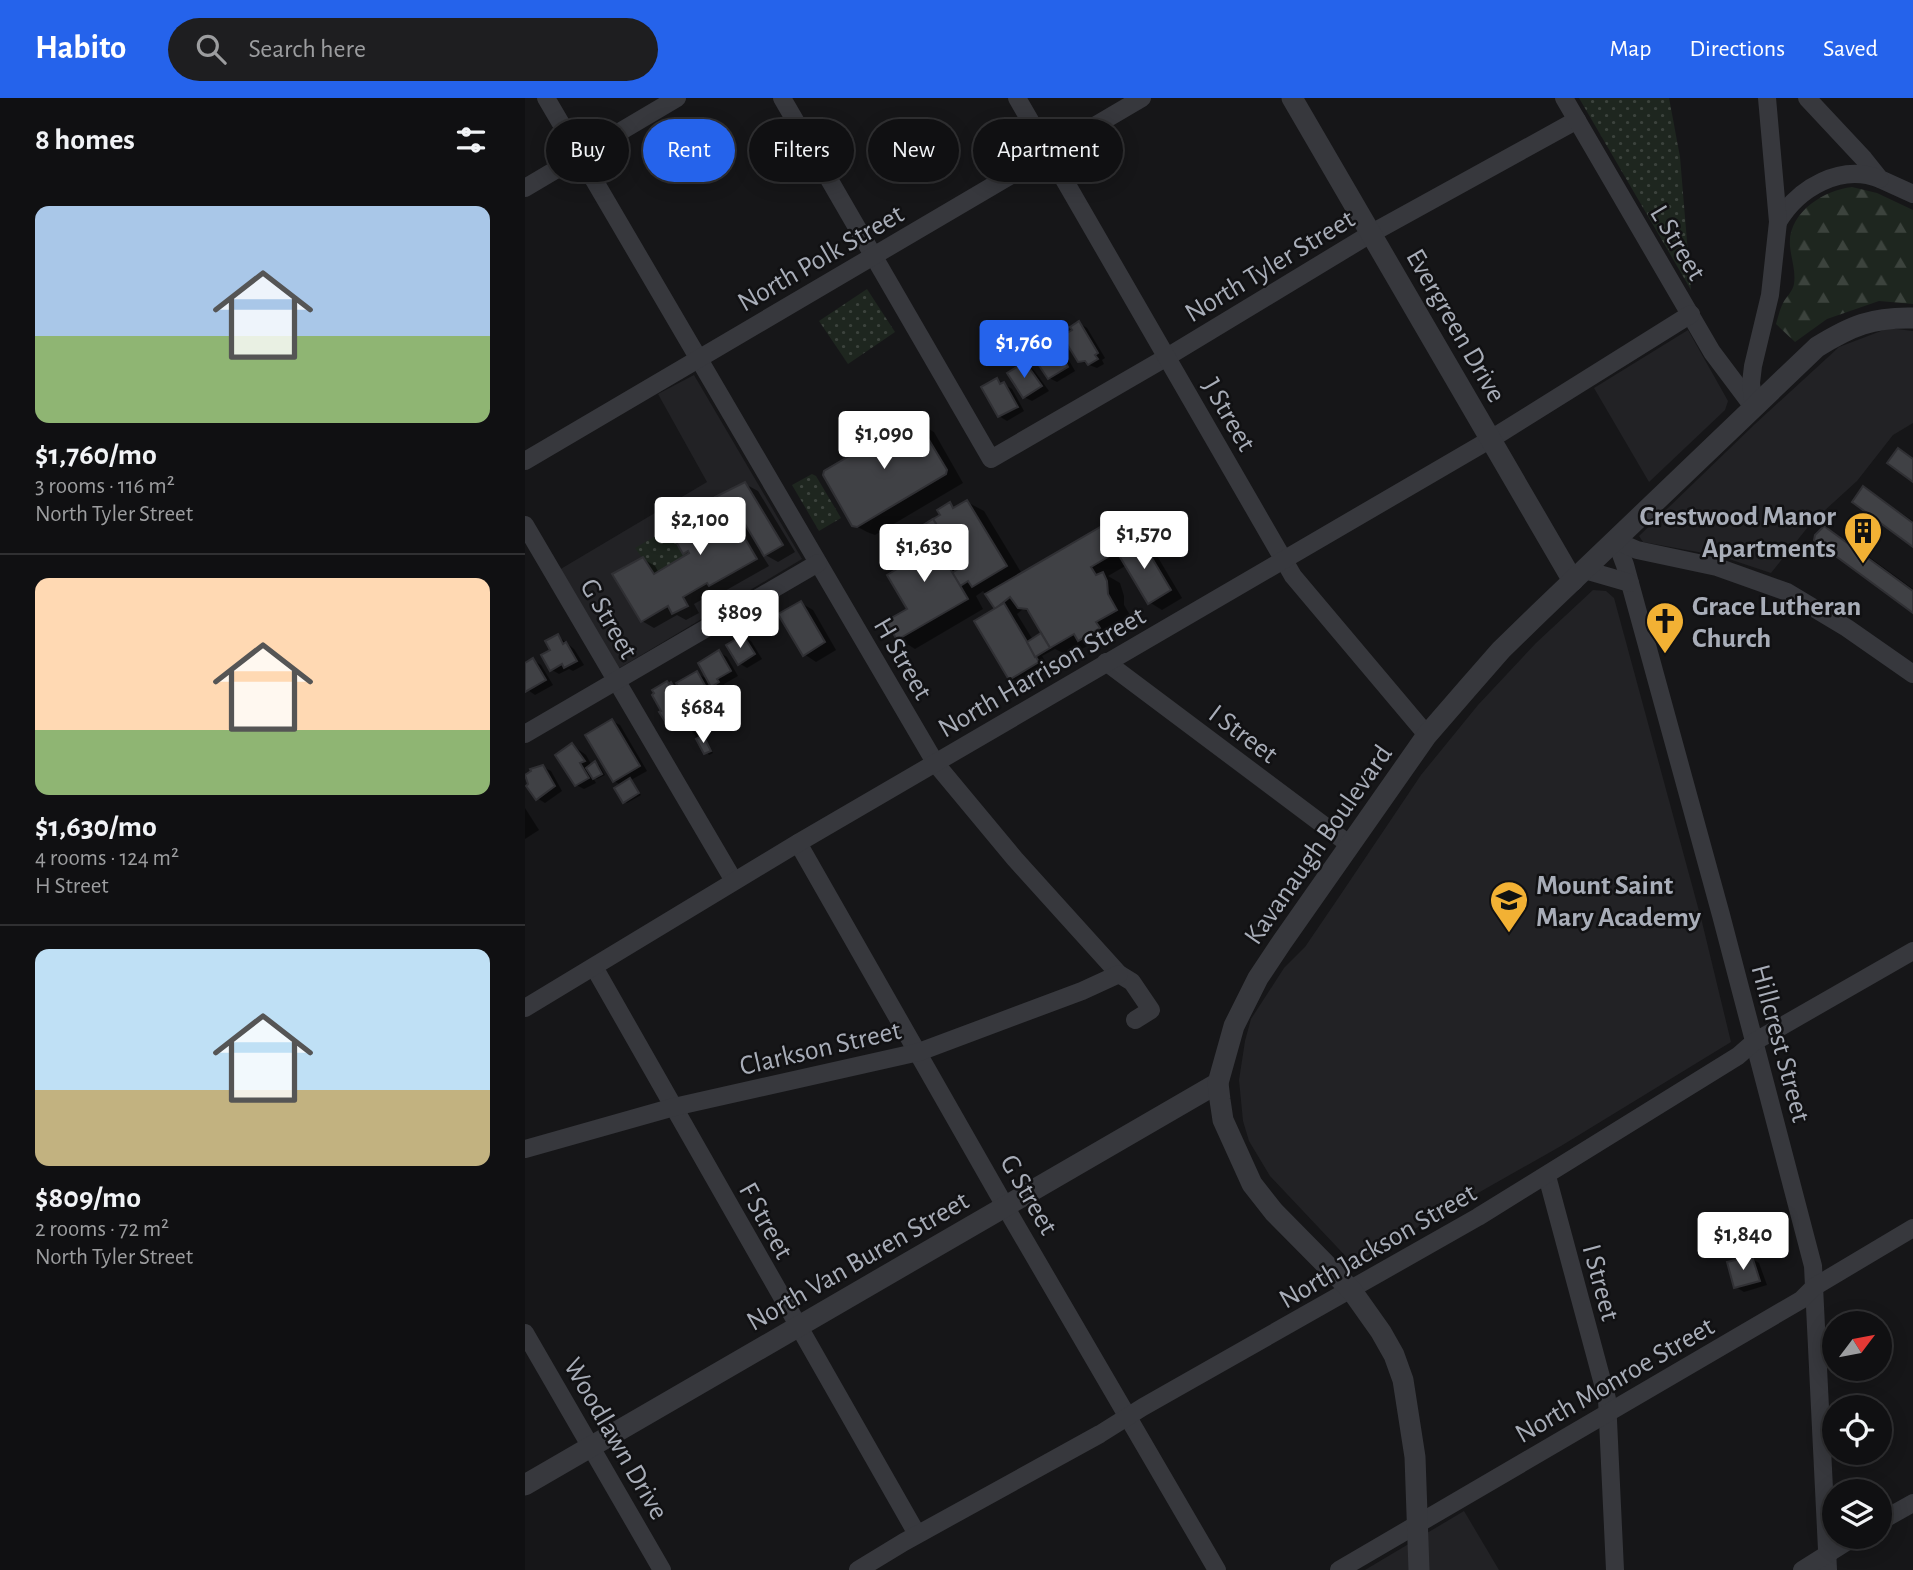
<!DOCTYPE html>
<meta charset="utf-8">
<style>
:root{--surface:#101012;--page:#1e1e20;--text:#f1f3f6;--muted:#9c9d9f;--line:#303032;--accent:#2563eb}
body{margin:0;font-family:"Alegreya Sans",sans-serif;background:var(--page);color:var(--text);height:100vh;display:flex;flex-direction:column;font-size:26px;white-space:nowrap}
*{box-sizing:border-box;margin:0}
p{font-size:23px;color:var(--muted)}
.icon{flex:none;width:38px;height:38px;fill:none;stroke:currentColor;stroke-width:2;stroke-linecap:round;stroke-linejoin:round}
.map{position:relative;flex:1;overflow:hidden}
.side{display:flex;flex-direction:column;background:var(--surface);width:525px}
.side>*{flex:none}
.guide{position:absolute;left:21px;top:21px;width:665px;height:63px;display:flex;gap:14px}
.needle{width:46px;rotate:58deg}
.buttons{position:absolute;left:1297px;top:1213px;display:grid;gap:14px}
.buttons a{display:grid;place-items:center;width:70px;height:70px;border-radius:50%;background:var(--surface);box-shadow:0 4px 18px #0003,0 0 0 2px var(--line);font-size:35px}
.price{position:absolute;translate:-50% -60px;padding:0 16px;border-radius:7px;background:#fff;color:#222;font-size:23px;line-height:46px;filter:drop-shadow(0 2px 4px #0008)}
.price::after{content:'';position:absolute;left:50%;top:42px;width:21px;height:16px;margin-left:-10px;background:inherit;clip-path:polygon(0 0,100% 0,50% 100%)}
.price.active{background:var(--accent);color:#fff}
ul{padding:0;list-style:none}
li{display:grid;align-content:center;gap:14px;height:371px;padding:0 35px}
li+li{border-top:2px solid var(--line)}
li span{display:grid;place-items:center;height:217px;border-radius:14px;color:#555}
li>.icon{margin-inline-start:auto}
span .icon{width:126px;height:126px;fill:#fffc;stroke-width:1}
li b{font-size:30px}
h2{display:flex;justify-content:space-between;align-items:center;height:84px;padding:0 35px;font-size:30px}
.pill{padding:0 24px;border-radius:32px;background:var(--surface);box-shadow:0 4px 18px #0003,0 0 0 2px var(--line);font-size:24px;line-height:63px}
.pill.active{background:var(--accent);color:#fff}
header{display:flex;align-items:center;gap:42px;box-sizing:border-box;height:98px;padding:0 35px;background:var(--accent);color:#fff}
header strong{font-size:33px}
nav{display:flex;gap:38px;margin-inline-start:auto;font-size:24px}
.search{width:490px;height:63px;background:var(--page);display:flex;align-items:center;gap:18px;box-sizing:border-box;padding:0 24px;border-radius:38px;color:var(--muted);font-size:26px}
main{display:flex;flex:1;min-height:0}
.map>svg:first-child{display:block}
.built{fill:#222225}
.forest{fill:url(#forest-firs)}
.park{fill:url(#park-dots)}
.shadow{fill:#0007;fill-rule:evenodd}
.building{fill:#404145;stroke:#303034;stroke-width:2}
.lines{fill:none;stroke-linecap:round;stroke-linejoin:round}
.minor{stroke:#37383d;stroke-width:18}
.tertiary{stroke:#37383d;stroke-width:21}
.labels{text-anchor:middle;stroke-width:5;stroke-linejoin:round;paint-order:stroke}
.street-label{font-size:28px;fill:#a8adb8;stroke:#111113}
.poi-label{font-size:28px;font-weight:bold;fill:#a8adb8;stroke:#111113;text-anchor:start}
</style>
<header>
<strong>Habito</strong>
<div class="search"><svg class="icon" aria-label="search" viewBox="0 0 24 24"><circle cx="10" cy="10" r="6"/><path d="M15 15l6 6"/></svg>Search here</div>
<nav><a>Map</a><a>Directions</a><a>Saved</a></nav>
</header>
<main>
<section class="side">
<h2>8 homes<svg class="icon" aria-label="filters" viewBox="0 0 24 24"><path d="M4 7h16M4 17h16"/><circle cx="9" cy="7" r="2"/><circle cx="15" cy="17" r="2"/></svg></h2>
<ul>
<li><span style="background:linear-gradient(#a9c7e8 60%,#8fb573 0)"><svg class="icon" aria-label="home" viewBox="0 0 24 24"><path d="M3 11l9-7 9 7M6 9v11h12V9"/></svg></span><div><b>$1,760/mo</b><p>3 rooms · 116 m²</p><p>North Tyler Street</p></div></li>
<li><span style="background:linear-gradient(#ffd9b3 70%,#8fb573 0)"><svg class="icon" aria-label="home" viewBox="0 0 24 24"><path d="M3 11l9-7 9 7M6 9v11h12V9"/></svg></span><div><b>$1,630/mo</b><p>4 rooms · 124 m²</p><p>H Street</p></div></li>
<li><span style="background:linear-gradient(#bfe0f5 65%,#c2b280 0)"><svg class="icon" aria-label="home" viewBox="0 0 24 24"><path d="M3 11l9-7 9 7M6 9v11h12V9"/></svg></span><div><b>$809/mo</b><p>2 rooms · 72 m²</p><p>North Tyler Street</p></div></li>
</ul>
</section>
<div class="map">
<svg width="1388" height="1472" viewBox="0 0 1388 1472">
<defs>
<pattern id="forest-firs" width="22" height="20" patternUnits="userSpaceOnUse" patternTransform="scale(1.75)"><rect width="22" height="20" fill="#1e261f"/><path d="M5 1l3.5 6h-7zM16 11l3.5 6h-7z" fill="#3c433d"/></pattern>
<pattern id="park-dots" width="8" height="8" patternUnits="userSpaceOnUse" patternTransform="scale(1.75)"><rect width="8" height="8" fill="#1e261f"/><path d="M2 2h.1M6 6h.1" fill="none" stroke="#3c433d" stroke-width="1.8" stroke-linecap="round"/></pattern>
</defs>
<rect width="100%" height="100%" fill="#161618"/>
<g class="built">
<path d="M1364 230 1388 233V325L1368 337 1332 383 1287 424 1246 475 1195 458 1118 444 1114 438 1230 326 1314 249Z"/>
<path d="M1163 232 1203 303 1200 312 1124 384 1069 290Z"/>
<path d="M169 277 277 461 93 571 34 472 182 384 133 296Z"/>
<path d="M1068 492 1081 493 1089 500 1177 824 1206 944 1036 1048 828 1166 745 1078 724 1043 718 1023 714 982 720 943 726 921 759 870 780 849 814 799 896 677 953 607 1011 545Z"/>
<path d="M939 1413 974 1472H840Z"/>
</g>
<path class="forest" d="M1327 89 1352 95 1388 112V206L1354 203 1302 221 1270 244 1251 226C1253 219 1255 211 1258 205 1261 199 1268 193 1269 186 1271 173 1266 160 1265 148 1262 115 1299 92 1327 89Z"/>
<g class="park">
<path d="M1054 0H1144L1155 59 1166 192Z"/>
<path d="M342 191 370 234 323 266 294 223Z"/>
<path d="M287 376 291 378 316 420 294 433 267 387Z"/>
<path d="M151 426 157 437 150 442 158 455 163 453 164 455 129 476 110 450Z"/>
</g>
<g class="shadow">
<path d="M554 225 562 230 580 260 577 262 579 266 572 270 554 263Z"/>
<path d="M534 254 542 259 550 273 532 284 524 280Z"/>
<path d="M500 266 508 271 524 293 507 303 499 299Z"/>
<path d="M472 282 487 291 499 313 482 323 474 318Z"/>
<path d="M388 322 409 334 438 385 350 437 342 434 329 427 339 351 354 328 367 336Z"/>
<path d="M220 386 233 393 270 454 253 464 235 454 244 468 198 494 194 492 169 506 174 515 161 522 152 517 129 530 117 523 118 461 130 468 134 475 164 457 159 454 200 414ZM202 411 219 421V425L201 414Z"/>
<path d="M1339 390 1388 423V447Z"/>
<path d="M442 404 459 413 497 476 601 416 618 426 632 449 628 451 657 500 637 512 624 504 602 467 583 478 595 485 599 498V507L608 522 587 534 590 540 571 551 564 547 544 558 530 551 517 558 525 571 498 587 485 580 473 511 458 493 451 498 458 511 390 551 374 541 363 524 384 511 396 459 425 406 432 410ZM425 447 439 470 436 472 422 449ZM498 511 507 516 519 535 508 542 492 516Z"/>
<path d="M1300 430 1325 445 1388 491V513Z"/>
<path d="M276 505 288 512 311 552 291 564 279 556Z"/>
<path d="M33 538 49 551 59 567 48 573 44 571 34 576 27 572 28 552Z"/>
<path d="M218 539 226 543 237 561 222 570 214 565Z"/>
<path d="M194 554 202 559 213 578 199 586 201 589 196 592 182 584 193 604 205 598 215 611 190 626 182 621 179 616 177 617 166 611 170 617 150 629 142 624V585L158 593 172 575 185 583Z"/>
<path d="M8 562 16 567 28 587 10 597 0 590V563L1 566Z"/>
<path d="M87 623 95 627 122 673 106 682 116 697 102 705 99 703 96 687 89 683Z"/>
<path d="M172 629 188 655 184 657 166 632Z"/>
<path d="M47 647 61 657 67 668 70 665 74 667 80 677 72 681 67 678 71 685 59 691 51 687Z"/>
<path d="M18 669 26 673 37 693 20 705 12 700 1 679Z"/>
<path d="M0 710 14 732 0 741Z"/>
<path d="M1226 1160 1234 1165 1242 1187 1219 1194 1211 1189Z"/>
</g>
<g class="building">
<path d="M554 223 573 255 570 257 573 261 563 267 560 263 553 264 537 238 547 232 545 229Z"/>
<path d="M534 252 543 269 523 281 511 263Z"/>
<path d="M500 264 517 288 498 300 482 275Z"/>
<path d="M472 280 475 286 479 284 493 309 473 319 456 289Z"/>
<path d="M388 320 392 322 422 372 421 376 332 429 327 428 298 377 299 373 336 351 330 340 354 326 361 337Z"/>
<path d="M1373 350 1388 361V384L1362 365Z"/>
<path d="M220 384 258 447 239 458 211 411 205 415 232 461 184 488 182 485 158 499 163 508 147 516 143 508 116 524 87 476 118 459 129 476 164 455 163 453 158 456 150 442 198 413 190 399Z"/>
<path d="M1338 388 1388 425V449L1327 404Z"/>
<path d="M442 402 482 468 447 489 443 483 435 488 427 475 436 469 419 440 410 445 407 440 416 434 408 421 415 417 412 412 425 404 428 410Z"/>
<path d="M601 414 617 439 566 469 571 477 578 474 582 483 583 496 592 512 571 524 575 530 553 543 549 536 525 550 502 511 493 510 485 499 470 511 460 496Z"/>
<path d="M408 421 416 434 407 440 443 501 372 542 361 523 382 511 362 477 394 458 382 437Z"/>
<path d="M1299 428 1388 493V515L1289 442 1290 437Z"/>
<path d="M615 440 646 492 623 506 592 454Z"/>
<path d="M276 503 300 544 278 558 253 516Z"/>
<path d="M479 505 514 564 484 582 449 523Z"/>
<path d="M516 535 525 550 510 559 502 544Z"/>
<path d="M33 536 38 546 41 544 52 563 39 570 37 566 25 573 16 557 25 552 20 543Z"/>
<path d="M218 537 230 556 213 567 201 547Z"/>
<path d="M194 552 206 573 192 581 194 584 186 589 173 565Z"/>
<path d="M8 560 21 582 0 594V565Z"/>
<path d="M172 573 195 614 180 622 174 610 168 614 151 585Z"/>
<path d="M142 583 144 586 146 584 163 612 141 625 134 614 136 613 127 597 129 595 127 592Z"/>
<path d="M206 596 213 609 201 618 192 603Z"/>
<path d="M87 621 115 668 88 684 60 637Z"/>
<path d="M178 637 186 653 179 656 171 641Z"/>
<path d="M47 645 60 663 55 665 64 680 50 688 30 657Z"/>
<path d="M70 663 77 676 68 681 61 670Z"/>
<path d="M18 667 30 688 11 702 1 688 3 686 0 677 6 673 5 671Z"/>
<path d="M105 680 114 695 98 705 89 690Z"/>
<path d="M1227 1158 1235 1183 1209 1190 1202 1164Z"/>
</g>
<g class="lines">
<g class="minor">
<path d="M21 0 411 666 490 761 594 876 607 884 626 912 610 922"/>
<path d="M257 0 466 361 642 259 847 135 1052 22"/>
<path d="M492 0 768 478 902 637"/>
<path d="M1039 0 1187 254 1229 310"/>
<path d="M1282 0 1339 61 1355 81 1388 96"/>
<path d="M0 90 152 0"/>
<path d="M1253 124C1273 90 1316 65 1355 81"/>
<path d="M1229 310 1226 285 1228 268 1245 197 1253 124 1242 0"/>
<path d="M0 363 617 0"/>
<path d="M0 427 209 783"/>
<path d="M1091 443 1100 467 1196 817 1288 1168 1303 1472"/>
<path d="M1091 443 1112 452 1192 469 1262 494 1322 530 1388 576"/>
<path d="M1060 472 1105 485"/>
<path d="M581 564 825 747"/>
<path d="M0 636 293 465"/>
<path d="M273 745 488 1122 692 1472"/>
<path d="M69 869 392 1436"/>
<path d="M0 910 273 745 966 341 1166 216"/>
<path d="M0 1051 149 1009 394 954 557 893 594 876"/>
<path d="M1022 1078 1082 1301 1090 1472"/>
<path d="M0 1235 137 1472"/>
<path d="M1354 1424 1388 1405"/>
<path d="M333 1472 379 1444 575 1336 618 1309 953 1119 1213 958 1229 944 1388 853"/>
<path d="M814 1472 1276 1202 1289 1189 1388 1130"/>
<path d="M1277 1472 1331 1438"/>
</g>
<g class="tertiary">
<path d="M767 0 1048 483"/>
<path d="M0 1387 693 985"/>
<path d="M894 1472 890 1359 878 1282 869 1257 856 1234 827 1193 749 1114 727 1086 698 1022 695 1002 693 985 709 928 733 880 757 844 902 637 941 592 976 552 1014 515 1292 249C1326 228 1347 219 1388 220"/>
</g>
</g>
<defs>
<symbol id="building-pin" viewBox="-11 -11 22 30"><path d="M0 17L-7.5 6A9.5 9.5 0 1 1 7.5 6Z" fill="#f2b134" stroke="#111113"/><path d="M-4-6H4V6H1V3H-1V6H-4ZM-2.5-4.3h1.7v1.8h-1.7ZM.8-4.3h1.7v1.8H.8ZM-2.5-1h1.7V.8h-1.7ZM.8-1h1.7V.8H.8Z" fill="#111"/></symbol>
<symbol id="church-pin" viewBox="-11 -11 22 30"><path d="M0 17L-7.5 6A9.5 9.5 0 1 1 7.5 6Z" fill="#f2b134" stroke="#111113"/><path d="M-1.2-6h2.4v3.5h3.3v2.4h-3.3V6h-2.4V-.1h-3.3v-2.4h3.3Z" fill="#111"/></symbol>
<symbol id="school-pin" viewBox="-11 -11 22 30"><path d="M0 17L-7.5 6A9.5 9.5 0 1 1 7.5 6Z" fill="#f2b134" stroke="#111113"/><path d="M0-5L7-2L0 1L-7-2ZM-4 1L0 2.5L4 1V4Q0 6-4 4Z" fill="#111"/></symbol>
</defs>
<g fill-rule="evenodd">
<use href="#building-pin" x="1316" y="411" width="44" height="60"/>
<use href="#church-pin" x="1118" y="501" width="44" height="60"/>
<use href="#school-pin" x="962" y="780" width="44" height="60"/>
</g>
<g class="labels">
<g class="street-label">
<text transform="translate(1154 144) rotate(59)" y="10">L Street</text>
<text transform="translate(295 159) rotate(-30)" y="10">North Polk Street</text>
<text transform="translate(744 167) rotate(-31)" y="10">North Tyler Street</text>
<text transform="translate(932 227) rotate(60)" y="10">Evergreen Drive</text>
<text transform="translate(705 316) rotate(60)" y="10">J Street</text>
<text transform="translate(85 520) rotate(60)" y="10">G Street</text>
<text transform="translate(379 560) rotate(60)" y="10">H Street</text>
<text transform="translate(516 573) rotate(-30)" y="10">North Harrison Street</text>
<text transform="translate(719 635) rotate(37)" y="10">I Street</text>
<text transform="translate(792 746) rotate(-55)" y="10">Kavanaugh Boulevard</text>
<text transform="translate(1257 945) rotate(75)" y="10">Hillcrest Street</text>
<text transform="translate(295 949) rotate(-13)" y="10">Clarkson Street</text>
<text transform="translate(505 1096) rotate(60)" y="10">G Street</text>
<text transform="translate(242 1122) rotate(61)" y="10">F Street</text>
<text transform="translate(852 1147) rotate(-30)" y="10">North Jackson Street</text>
<text transform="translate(332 1162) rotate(-30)" y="10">North Van Buren Street</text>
<text transform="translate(1077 1184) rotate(75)" y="10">I Street</text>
<text transform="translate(1089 1281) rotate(-30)" y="10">North Monroe Street</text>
<text transform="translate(92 1340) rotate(60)" y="10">Woodlawn Drive</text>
</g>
<g class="poi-label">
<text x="1311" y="427" text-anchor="end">Crestwood Manor<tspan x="1311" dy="32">Apartments</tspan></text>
<text x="1167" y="517">Grace Lutheran<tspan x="1167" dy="32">Church</tspan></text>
<text x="1011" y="796">Mount Saint<tspan x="1011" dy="32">Mary Academy</tspan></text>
</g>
</g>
</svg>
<div class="buttons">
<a><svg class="needle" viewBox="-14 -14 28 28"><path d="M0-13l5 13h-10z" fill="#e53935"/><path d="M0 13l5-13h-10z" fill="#9c9d9f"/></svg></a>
<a><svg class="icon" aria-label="locate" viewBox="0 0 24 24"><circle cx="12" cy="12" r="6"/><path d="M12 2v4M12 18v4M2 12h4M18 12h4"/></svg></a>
<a><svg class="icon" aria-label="layers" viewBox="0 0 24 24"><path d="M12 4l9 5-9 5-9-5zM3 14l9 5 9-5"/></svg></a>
</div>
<b class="price active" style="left:499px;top:282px">$1,760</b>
<b class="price" style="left:359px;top:373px">$1,090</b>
<b class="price" style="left:175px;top:459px">$2,100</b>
<b class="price" style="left:619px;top:473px">$1,570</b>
<b class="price" style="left:399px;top:486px">$1,630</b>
<b class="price" style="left:215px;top:552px">$809</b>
<b class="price" style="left:178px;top:647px">$684</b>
<b class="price" style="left:1218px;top:1174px">$1,840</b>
<div class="guide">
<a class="pill">Buy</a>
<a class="pill active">Rent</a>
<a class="pill">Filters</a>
<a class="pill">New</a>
<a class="pill">Apartment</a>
</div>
</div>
</main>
